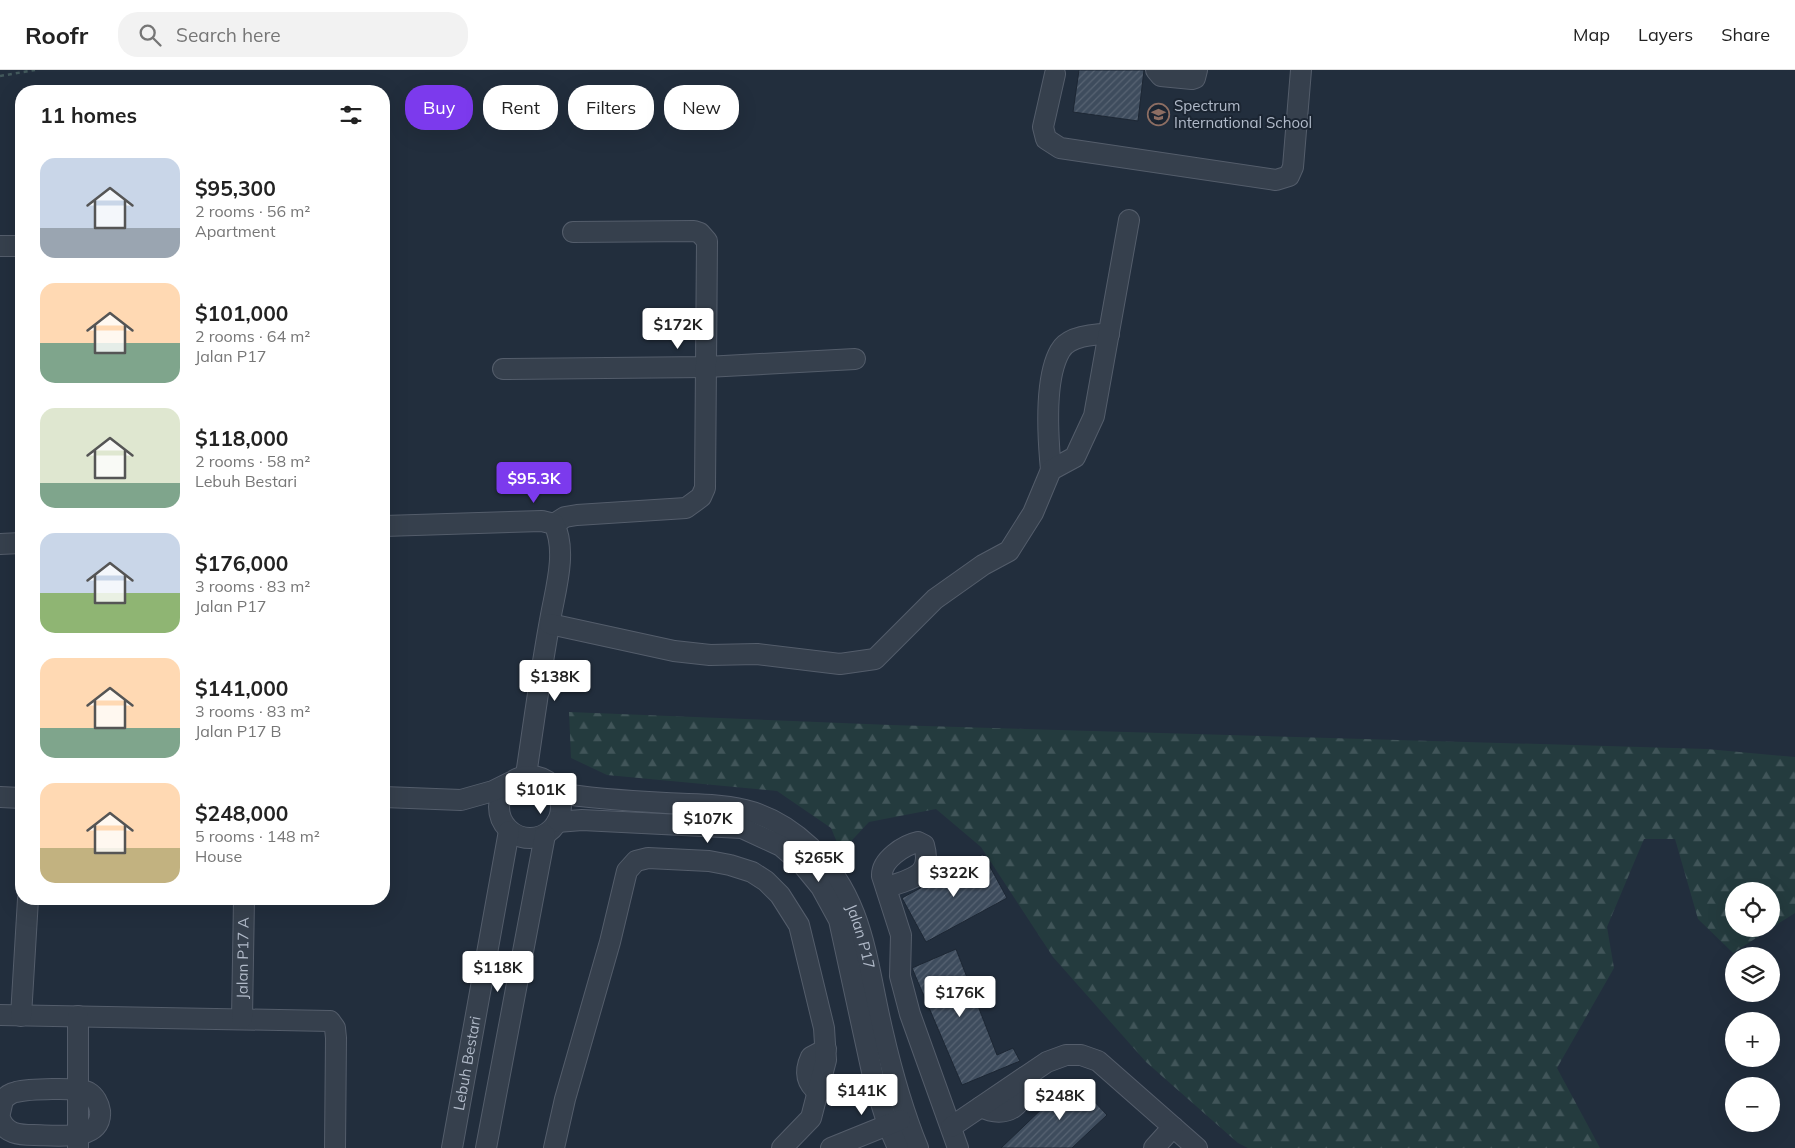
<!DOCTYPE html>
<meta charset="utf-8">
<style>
:root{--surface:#fff;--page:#f2f2f2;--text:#222;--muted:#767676;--line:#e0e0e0;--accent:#7c3aed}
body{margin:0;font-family:Mulish,sans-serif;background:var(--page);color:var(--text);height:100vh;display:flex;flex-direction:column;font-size:19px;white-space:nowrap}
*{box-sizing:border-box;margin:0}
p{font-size:16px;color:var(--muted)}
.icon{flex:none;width:28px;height:28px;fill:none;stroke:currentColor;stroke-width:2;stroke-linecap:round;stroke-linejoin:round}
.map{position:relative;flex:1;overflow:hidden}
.details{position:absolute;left:15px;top:15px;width:375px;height:820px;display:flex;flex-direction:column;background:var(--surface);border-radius:20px;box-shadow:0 5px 20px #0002}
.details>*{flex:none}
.banner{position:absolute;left:405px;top:15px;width:475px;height:45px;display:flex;gap:10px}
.fabs{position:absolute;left:1725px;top:812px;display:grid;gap:10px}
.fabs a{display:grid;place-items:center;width:55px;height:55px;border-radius:50%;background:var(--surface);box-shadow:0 5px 20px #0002;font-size:25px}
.price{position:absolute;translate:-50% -42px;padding:0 11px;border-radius:5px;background:#fff;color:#222;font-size:16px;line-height:32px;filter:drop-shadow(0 1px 2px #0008)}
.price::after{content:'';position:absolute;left:50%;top:30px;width:15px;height:11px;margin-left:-8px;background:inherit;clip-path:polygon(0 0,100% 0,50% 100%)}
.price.current{background:var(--accent);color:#fff}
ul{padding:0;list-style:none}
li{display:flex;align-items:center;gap:15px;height:125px;padding:0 25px}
li span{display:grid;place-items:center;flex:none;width:140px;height:100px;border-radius:15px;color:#555}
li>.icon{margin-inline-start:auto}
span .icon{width:60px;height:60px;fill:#fffc;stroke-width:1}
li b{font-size:21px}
h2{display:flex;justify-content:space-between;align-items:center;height:60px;padding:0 25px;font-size:21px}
.tag{padding:0 18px;border-radius:20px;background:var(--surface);box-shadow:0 5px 20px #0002;font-size:18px;line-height:45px}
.tag.current{background:var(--accent);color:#fff}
header{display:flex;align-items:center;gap:30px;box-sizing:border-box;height:70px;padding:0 25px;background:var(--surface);border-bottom:1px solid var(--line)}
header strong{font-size:24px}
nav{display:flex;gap:28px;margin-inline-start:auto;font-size:18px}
.search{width:350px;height:45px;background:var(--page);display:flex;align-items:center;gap:12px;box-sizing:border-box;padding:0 18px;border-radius:20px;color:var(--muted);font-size:19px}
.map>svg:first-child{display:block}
.forest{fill:url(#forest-firs)}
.building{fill:url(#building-hatch);stroke:#1d2734}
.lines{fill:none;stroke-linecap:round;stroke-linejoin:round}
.minor-casing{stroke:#545d6b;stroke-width:22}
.path{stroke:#42585b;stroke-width:2.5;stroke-dasharray:4 4;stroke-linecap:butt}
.minor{stroke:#36404d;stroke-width:20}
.labels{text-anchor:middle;stroke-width:4;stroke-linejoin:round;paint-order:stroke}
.poi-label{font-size:15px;fill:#b1bac9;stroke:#1b2532;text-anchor:start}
.street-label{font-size:15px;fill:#b1bac9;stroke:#1b2532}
</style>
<header>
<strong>Roofr</strong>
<div class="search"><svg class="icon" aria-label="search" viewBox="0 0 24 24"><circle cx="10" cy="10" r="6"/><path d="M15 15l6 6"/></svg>Search here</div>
<nav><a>Map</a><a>Layers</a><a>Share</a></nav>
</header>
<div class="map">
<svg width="1795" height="1078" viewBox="0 0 1795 1078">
<defs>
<pattern id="forest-firs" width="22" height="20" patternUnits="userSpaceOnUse" patternTransform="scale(1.25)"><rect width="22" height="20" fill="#243b3e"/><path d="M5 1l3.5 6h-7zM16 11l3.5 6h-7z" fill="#415559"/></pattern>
<pattern id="building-hatch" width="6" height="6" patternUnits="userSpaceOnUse" patternTransform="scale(1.25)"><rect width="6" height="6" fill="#3e4c5d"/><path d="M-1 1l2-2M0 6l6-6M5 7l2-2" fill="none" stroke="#586473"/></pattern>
</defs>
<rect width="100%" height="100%" fill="#222e3d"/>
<path class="forest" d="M569 642 891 655 1707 679 1795 687V843L1771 858V821H1734V859H1770L1733 883 1698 849 1675 769H1644L1607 857 1614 898 1557 998 1600 1078H1248L1238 1073 1146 992 1053 887 981 777 936 739 869 752 841 782 831 758 777 721 607 705 571 688Z"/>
<g class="building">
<path d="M1079 0H1144L1138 51 1073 42Z"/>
<path d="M983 784 1007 828 926 872 902 828Z"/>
<path d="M956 879 997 985 1013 978 1020 991 962 1015 912 898Z"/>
<path d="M1073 1009 1107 1045 1072 1078H1001Z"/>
</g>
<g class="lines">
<defs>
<g id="minor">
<path d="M1156 0 1161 6 1192 9 1195 8 1197 0"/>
<path d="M1055 4 1043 57 1046 69 1060 78 1276 110 1289 106 1293 97 1301 0"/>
<path d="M0 176H21"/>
<path d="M503 299 706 297 855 289"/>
<path d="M1051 400C1048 369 1044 309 1060 281 1068 266 1094 264 1109 264"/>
<path d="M554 454 565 447 577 445 686 438 701 427 705 418 707 171 700 163 694 161 573 162"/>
<path d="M384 456 542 451 554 454C567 480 556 518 551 545 541 598 534 652 526 705"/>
<path d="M0 474 21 473"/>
<path d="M550 554 674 581 710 585 757 584 840 594 875 589 935 529 983 495 1009 481 1033 443 1051 400 1075 387 1094 346 1129 150"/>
<circle cx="530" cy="737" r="31"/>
<path id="s1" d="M558 723C594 729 630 731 666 733 693 734 719 734 745 740 770 746 792 760 810 777 865 829 866 893 883 963 892 1002 903 1041 918 1078"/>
<path d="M0 727 21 728"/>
<path d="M384 727 461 730 493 721 509 713"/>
<path d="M557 752 582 750 742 758 781 776 803 795 821 817 839 850 874 1011 888 1055 898 1078"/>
<path d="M886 818C911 808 933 807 924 775L918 772C904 775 881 790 882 806L901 865 900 906 910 944 958 1078"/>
<path d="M0 945 330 951 335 958 336 968 335 1078"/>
<path d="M21 946 28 829"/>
<path id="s2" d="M242 948 244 829"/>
<path d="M819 1023C806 1013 804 1002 811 987L826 979"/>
<path d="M981 1037C1006 1050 1028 1035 1025 1007"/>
<path d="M0 1043 3 1030C7 1026 10 1023 16 1022 28 1019 77 1017 88 1022 95 1026 99 1034 100 1041 103 1073 53 1065 34 1065 19 1065 5 1064 0 1048"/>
<path d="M951 1057 1047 992 1066 985H1081L1098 991 1197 1078"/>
<path d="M78 1078V946"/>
<path id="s3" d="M452 1078 509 761"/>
<path d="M486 1078 545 765"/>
<path d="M554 1078 565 1029 610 872 627 801 636 791 648 788 709 791 730 795 752 802 766 811 780 825 799 855 824 958 826 990 811 1048 782 1078"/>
<path d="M831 1078 900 1050"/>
<path d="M1154 1078 1173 1057"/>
</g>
</defs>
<use href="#minor" class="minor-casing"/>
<path class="path" d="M0 6 35 0"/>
<use href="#minor" class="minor"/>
</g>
<defs>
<symbol id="school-ring" viewBox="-11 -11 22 22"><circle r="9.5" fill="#1b2532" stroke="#8d6e63" stroke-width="1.5"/><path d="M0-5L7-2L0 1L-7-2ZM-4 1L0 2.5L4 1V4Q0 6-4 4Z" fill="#8d6e63"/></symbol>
</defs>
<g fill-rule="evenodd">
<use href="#school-ring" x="1146" y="32" width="25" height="25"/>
</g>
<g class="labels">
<g class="poi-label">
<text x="1174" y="41">Spectrum<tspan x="1174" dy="17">International School</tspan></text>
</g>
<g class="street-label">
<text dy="5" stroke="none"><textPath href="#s1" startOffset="368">Jalan P17</textPath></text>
<text dy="5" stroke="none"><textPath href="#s2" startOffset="60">Jalan P17 A</textPath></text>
<text dy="5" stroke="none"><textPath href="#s3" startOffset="86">Lebuh Bestari</textPath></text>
</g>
</g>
</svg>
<div class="fabs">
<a><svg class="icon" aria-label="locate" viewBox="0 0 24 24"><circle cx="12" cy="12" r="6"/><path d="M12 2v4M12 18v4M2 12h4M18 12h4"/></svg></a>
<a><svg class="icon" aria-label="layers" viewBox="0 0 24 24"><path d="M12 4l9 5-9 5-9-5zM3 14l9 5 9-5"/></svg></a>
<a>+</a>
<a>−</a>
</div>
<b class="price" style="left:678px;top:280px">$172K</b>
<b class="price current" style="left:534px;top:434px">$95.3K</b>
<b class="price" style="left:555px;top:632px">$138K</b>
<b class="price" style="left:541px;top:745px">$101K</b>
<b class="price" style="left:708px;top:774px">$107K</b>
<b class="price" style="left:819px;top:813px">$265K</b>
<b class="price" style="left:954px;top:828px">$322K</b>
<b class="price" style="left:498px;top:923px">$118K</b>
<b class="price" style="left:960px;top:948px">$176K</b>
<b class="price" style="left:862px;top:1046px">$141K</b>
<b class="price" style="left:1060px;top:1051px">$248K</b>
<div class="banner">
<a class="tag current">Buy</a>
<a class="tag">Rent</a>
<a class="tag">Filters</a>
<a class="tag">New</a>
</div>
<section class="details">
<h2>11 homes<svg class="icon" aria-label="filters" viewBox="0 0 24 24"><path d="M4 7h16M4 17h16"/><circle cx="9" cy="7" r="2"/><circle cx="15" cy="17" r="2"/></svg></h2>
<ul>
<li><span style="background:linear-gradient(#c9d6e8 70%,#9aa5b1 0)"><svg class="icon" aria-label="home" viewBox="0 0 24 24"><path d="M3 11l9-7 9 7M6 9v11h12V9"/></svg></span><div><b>$95,300</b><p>2 rooms · 56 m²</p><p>Apartment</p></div></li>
<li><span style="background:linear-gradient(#ffd9b3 60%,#7fa58c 0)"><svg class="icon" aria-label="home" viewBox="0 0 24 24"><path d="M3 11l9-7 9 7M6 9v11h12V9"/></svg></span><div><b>$101,000</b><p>2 rooms · 64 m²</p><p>Jalan P17</p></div></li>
<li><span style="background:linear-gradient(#dfe7d0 75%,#7fa58c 0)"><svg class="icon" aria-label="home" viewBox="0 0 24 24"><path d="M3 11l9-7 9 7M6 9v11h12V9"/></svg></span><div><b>$118,000</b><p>2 rooms · 58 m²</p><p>Lebuh Bestari</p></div></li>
<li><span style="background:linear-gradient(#c9d6e8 60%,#8fb573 0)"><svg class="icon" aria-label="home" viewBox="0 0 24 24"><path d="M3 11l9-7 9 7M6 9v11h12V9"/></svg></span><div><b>$176,000</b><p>3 rooms · 83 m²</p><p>Jalan P17</p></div></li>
<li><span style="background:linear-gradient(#ffd9b3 70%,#7fa58c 0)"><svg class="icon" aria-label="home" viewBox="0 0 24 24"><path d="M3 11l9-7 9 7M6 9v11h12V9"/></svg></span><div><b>$141,000</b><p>3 rooms · 83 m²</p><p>Jalan P17 B</p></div></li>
<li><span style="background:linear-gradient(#ffd9b3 65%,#c2b280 0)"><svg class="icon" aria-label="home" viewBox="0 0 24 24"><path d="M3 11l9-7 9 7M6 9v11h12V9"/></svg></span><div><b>$248,000</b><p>5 rooms · 148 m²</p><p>House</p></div></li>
</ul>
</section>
</div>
